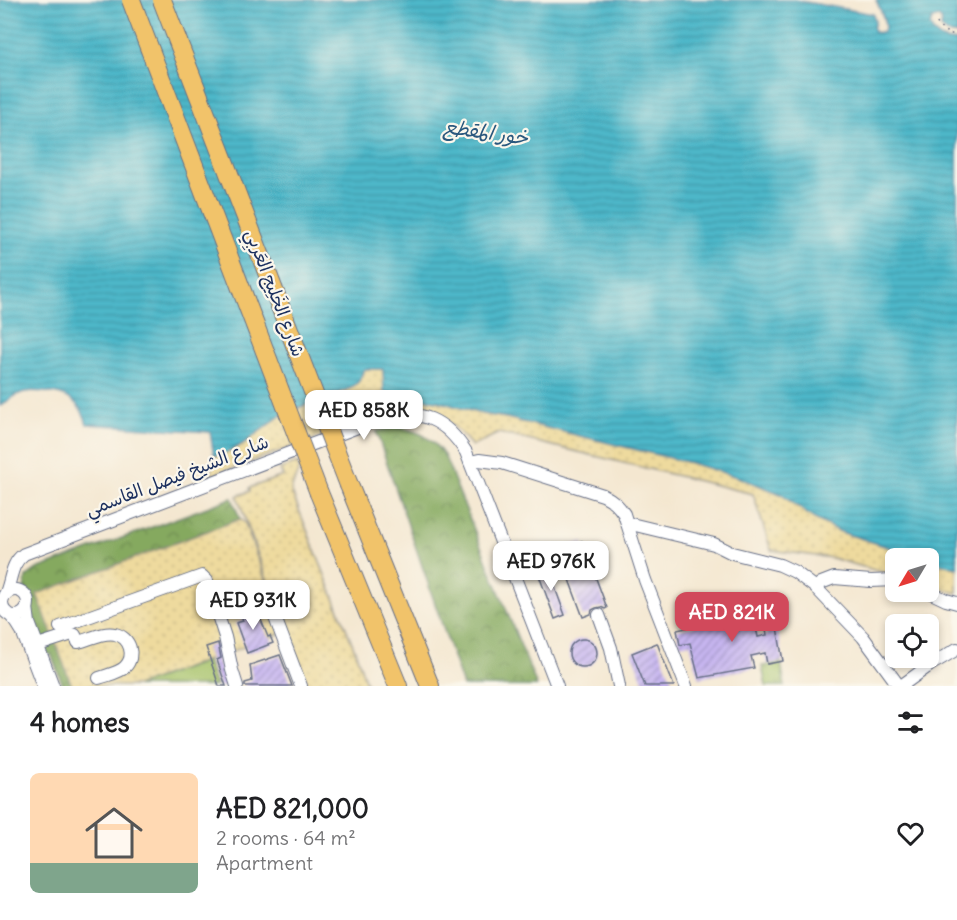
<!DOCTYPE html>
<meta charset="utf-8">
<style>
:root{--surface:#fff;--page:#f2f2f2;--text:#202124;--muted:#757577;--accent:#d1495b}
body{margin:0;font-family:Delius,"Playpen Sans Arabic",sans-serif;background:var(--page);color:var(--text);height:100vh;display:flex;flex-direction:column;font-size:22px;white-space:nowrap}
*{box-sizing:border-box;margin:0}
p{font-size:20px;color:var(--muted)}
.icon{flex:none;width:33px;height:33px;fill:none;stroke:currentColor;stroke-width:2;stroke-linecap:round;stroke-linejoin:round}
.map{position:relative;height:686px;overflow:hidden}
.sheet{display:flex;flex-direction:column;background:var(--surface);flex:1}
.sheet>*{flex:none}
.needle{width:39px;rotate:232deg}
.fabs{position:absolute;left:885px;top:548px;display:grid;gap:12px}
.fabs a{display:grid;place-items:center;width:54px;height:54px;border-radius:9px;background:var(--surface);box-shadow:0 3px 9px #0003;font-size:30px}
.price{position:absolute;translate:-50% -51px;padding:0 14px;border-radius:12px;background:#fff;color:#222;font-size:20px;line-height:39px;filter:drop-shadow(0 2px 3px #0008)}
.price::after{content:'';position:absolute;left:50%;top:36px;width:18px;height:14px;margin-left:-9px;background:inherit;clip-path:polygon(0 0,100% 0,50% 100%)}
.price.current{background:var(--accent);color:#fff}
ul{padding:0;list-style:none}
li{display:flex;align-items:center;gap:18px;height:150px;padding:0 30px}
li span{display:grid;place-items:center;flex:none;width:168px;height:120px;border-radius:9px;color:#555}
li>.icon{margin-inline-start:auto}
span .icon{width:72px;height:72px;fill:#fffc;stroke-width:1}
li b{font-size:26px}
h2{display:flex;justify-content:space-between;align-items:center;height:72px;padding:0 30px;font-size:26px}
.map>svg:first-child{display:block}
.grass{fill:url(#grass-tufts);stroke:#617964;stroke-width:1.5}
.forest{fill:url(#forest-crowns);stroke:#506c5e;stroke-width:1.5}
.sand{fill:url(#sand-dots);stroke:#84847e;stroke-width:1.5}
.park{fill:#a7c36a;stroke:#617964;stroke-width:1.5}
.water{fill:url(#water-rules);stroke:#347394;stroke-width:1.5}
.building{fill:url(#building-hatch)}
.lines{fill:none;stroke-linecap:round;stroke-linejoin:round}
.minor-casing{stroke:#676f86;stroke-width:14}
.highway-casing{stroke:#676f86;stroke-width:20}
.path{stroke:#676f86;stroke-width:1.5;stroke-dasharray:1.5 4.5;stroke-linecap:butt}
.minor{stroke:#fff;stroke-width:12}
.highway{stroke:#f1c36a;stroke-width:18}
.highway-bridge-casing{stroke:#676f86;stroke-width:20;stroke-linecap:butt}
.highway-bridge{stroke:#f1c36a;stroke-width:18}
.labels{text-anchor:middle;stroke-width:4.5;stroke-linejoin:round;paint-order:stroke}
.street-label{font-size:18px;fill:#1b2f5e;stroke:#fbf7ec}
.water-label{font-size:20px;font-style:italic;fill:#2a587e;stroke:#fbf7ec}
</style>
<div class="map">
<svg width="957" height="686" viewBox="0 0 957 686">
<defs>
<pattern id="grass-tufts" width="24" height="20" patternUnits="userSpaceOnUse" patternTransform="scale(1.5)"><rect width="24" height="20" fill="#a7c36a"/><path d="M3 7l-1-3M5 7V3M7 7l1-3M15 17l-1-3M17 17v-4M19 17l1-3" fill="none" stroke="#879f5a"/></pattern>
<pattern id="forest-crowns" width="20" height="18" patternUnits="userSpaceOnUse" patternTransform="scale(1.5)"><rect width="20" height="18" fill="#85a95e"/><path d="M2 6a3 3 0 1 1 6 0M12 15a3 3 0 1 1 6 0" fill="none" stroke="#6c8a51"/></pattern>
<pattern id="sand-dots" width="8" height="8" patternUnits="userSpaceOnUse" patternTransform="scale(1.5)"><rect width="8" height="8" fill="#eeda9e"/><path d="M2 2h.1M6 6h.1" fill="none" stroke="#ccbb8a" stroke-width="1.8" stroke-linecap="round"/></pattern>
<pattern id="water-rules" width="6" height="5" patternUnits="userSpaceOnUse" patternTransform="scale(1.5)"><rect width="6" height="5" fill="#4db7c9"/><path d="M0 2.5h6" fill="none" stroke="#3f95a6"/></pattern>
<pattern id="building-hatch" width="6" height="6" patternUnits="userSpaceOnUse" patternTransform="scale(1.5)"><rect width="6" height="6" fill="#c7b6f0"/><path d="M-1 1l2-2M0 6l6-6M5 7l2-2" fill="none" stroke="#a194c6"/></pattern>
</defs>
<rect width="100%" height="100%" fill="#fbf7ec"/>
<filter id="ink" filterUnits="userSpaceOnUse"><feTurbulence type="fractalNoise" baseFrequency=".0167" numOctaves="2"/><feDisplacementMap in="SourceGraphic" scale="12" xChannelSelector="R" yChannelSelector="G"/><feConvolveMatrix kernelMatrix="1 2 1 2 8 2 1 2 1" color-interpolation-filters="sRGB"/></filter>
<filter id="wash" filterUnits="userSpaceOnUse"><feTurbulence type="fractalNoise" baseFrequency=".008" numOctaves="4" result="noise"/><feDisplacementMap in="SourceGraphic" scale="24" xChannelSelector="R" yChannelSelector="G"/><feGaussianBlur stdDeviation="1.35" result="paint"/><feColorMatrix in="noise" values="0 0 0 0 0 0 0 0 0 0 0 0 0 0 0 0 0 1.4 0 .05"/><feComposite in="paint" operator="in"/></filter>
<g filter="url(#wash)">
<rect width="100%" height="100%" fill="#f4e7d0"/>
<path class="grass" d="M781 663 785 686H766L762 666Z"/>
<g class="forest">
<path d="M397 427C419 431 432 437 445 457L537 686H463L376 431Z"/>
<path d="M232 498 240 519 38 594 72 686H63L51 654 47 655 24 590 26 577 37 569Z"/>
</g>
<g class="sand">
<path d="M364 369H383L385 392 438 401 478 413 507 418 691 463 738 477 781 494 813 518 841 532 923 558H896L895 576 832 558 771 550 753 494 499 433 472 446C451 421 436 407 402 407L211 476 214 456 228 452 244 443 284 413 351 388 359 381Z"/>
<path d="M298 463 299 469 291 490 356 653 367 686H305L237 496 250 491 249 488 283 476 280 469Z"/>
<path d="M240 519 245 523 284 632 137 686H72L37 594Z"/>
<path d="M928 560 957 568V593L929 585Z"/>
</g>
<path class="park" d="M207 661 216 686H137Z"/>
<path class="water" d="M0 0H795L873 14 875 21 873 29 874 32C895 36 880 10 876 0H957V35L948 33 941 28 942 21 939 17 932 19 930 26C935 37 945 42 957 41V568L929 560 928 558H923L841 532 813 518 781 494 738 477 691 463 507 418 478 413 438 401 384 392 383 369H364L359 381 351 388 284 413 244 443 228 452 214 456 210 432 87 424C81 401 67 394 45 392 37 391 28 390 21 393 13 396 7 402 0 406Z"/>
<g id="blocks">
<g class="building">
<path d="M582 541 607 608 605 609 601 607 596 608 592 610 591 614 583 617 558 550Z"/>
<path d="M547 566 565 615 555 619 537 570Z"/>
<path d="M251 607 254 617 259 615 268 637 270 636 273 643 247 653 236 623 243 621 239 610Z"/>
<path d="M775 607 777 622H776L783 661 767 664 765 653 751 656 754 668 699 678 690 643 680 645 677 630 696 626V624L708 622V621L752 611 758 637 767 635 763 610Z"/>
<circle cx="583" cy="653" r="14"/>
<path d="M218 643 221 658 217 660 226 686H219L206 647Z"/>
<path d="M657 643 674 686H645L632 653Z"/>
<path d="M280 655 292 686H245V683L252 681 250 665Z"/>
</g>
</g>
</g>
<g filter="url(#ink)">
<use href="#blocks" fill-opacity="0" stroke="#676f86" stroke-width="1.5"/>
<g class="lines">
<defs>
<g id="minor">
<path d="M470 462 479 460 502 463 603 495C613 500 618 505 624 514L645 580 686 686"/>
<path d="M627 523 714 544 732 553 780 565 795 572 816 588 863 637 899 686"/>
<path d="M816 588 821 583 834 578 871 581 896 580"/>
<circle cx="15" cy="603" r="13"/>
<path d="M927 591 946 600 957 603"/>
<path d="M5 595C12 580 10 564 24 554L384 417C421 409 445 419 466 452L557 686"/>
<path d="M27 607 29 623 53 686"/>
<path d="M216 610C226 607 250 596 260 598 266 599 269 602 271 607L301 686"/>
<path d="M10 615 17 623 22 631 43 686"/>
<path d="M599 615 611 648 619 686"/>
<path d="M60 627 202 576 207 581 225 637 232 670 237 686"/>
<path d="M38 645 72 634 75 635 78 642C89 640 103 631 115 634 130 637 136 656 125 667 119 673 107 675 99 678"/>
<path d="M901 686 930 665 957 649"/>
</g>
<g id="highway">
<path d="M349 485 430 686"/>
<path d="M319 493 398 686"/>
</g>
</defs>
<use href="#minor" class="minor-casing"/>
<use href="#highway" class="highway-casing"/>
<g class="path">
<path d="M956 13H957"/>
<path d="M937 23C941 31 949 34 957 35"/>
</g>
<use href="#minor" class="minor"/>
<use href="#highway" class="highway"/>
<defs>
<g id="highway-bridge">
<path d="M131 0 319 493"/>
<path d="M162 0 349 485"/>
</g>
</defs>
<use href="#highway-bridge" class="highway-bridge-casing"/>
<use href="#highway-bridge" class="highway-bridge"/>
</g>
</g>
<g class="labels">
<g class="street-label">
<text transform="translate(275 293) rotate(69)" y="6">شارع الخَلِيج العَربِي</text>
<text transform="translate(177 476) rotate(-21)" y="6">شارع الشيخ فيصل القاسمي</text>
</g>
<g class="water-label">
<text transform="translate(486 132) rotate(8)" y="7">خور المقطع</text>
</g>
</g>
</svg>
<div class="fabs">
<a><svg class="needle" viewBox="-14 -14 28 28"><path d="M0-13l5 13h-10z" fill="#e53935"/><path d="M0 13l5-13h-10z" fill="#757577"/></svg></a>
<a><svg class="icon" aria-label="locate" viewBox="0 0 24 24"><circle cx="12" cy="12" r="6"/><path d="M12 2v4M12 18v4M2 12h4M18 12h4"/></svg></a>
</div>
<b class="price" style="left:364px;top:441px">AED 858K</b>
<b class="price" style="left:551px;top:592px">AED 976K</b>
<b class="price" style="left:253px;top:631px">AED 931K</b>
<b class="price current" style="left:732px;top:643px">AED 821K</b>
</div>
<section class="sheet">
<h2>4 homes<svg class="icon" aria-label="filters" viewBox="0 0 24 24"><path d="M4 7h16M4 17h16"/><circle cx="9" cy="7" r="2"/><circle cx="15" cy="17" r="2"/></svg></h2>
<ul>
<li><span style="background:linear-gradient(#ffd9b3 75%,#7fa58c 0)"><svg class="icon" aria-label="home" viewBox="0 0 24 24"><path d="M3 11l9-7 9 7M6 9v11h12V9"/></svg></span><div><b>AED 821,000</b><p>2 rooms · 64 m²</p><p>Apartment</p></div><svg class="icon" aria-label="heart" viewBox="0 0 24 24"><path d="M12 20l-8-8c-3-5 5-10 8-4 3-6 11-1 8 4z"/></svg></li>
</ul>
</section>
